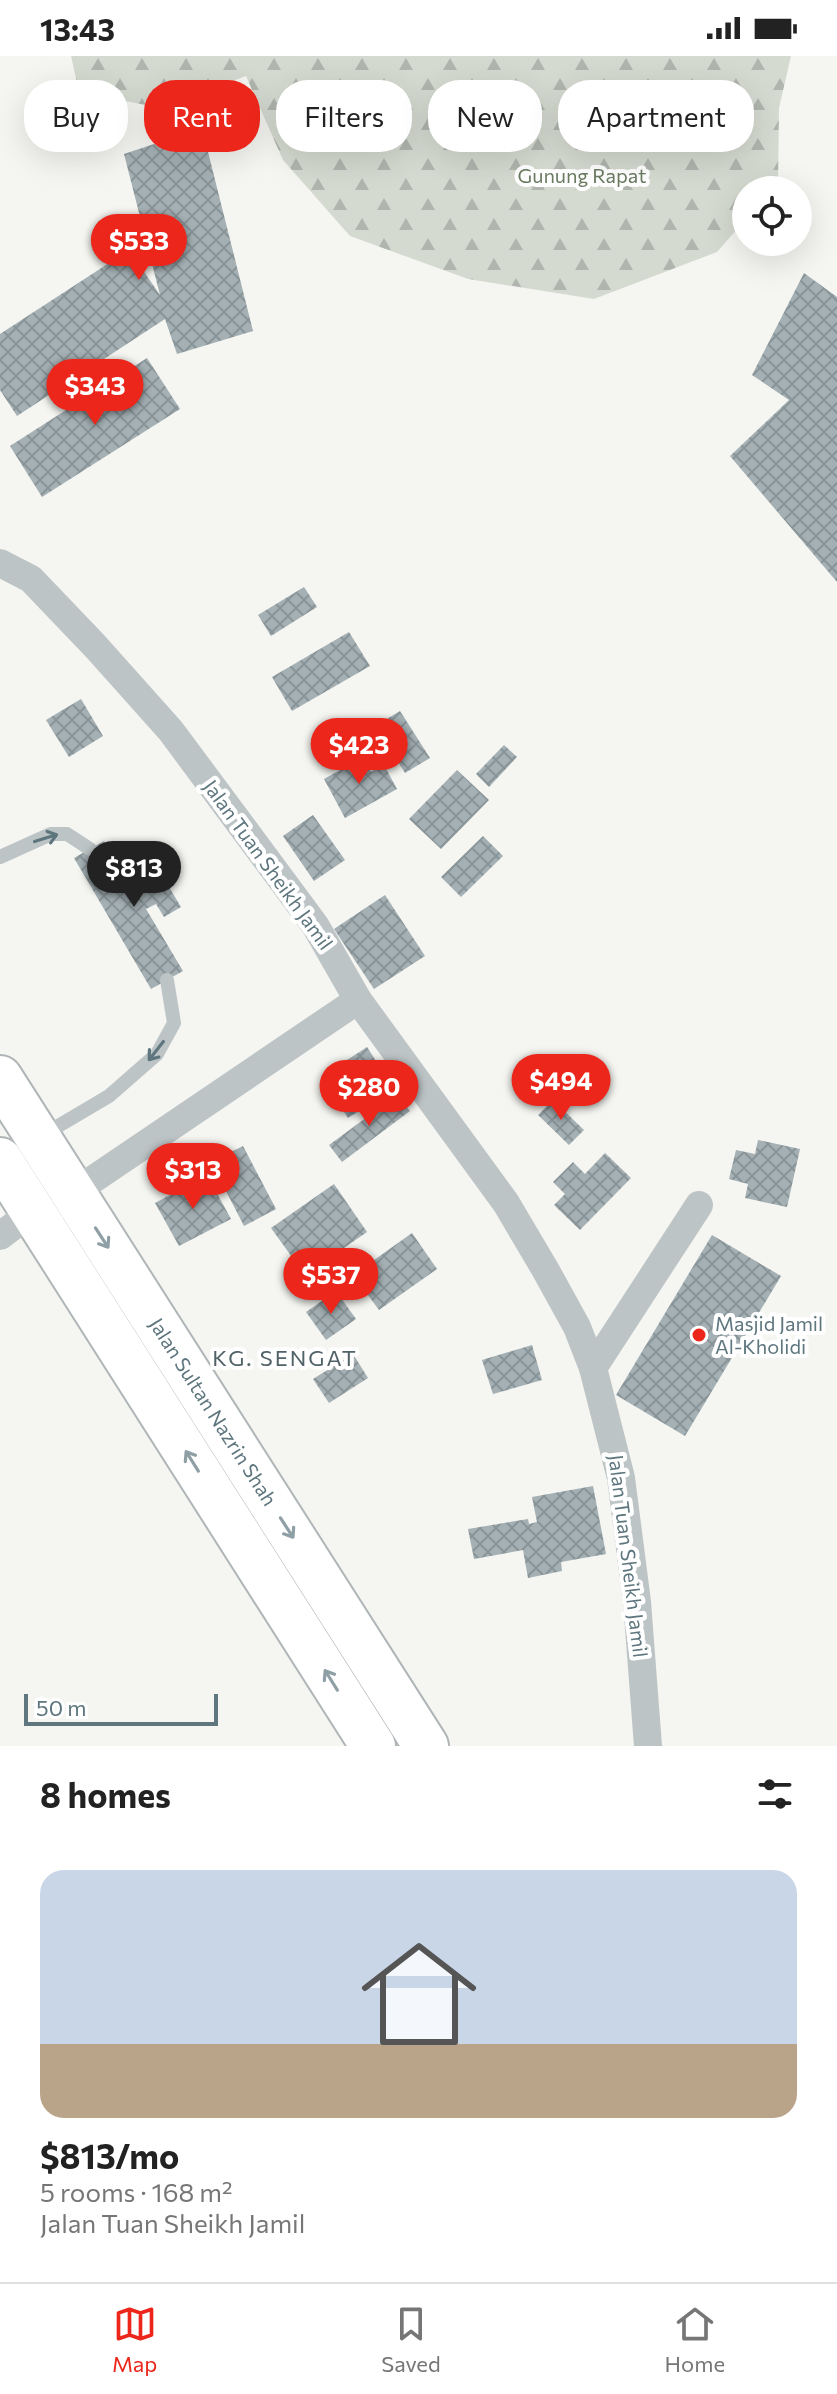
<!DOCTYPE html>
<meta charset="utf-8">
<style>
:root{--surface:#fff;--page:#f6f6f6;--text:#222;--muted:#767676;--line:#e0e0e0;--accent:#ec261a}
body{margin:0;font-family:Commissioner,sans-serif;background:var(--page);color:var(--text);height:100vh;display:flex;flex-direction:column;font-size:30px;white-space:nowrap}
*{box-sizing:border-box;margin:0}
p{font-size:26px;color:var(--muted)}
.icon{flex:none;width:44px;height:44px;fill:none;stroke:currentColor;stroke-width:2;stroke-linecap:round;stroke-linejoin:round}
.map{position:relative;height:1690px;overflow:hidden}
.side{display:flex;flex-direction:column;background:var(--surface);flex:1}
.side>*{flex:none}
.guide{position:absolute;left:24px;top:24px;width:790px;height:72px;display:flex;gap:16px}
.tools{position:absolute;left:732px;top:120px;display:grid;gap:16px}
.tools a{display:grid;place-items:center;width:80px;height:80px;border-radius:50%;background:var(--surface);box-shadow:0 8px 32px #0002;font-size:40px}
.scale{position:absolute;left:24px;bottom:20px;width:194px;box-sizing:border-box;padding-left:8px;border:4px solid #5e767e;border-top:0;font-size:22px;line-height:28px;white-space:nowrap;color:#5e767e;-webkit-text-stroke:6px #fff;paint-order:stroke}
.price{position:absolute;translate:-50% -68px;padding:0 18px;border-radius:28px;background:var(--accent);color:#fff;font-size:26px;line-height:52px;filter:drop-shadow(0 2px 4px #0008)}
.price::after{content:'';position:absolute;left:50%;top:48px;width:24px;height:18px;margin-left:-12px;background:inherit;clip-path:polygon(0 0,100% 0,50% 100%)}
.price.on{background:#222;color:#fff}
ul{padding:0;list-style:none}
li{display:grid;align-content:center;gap:16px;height:424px;padding:0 40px}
li span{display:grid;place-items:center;height:248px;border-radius:24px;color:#555}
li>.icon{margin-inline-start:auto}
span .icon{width:144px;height:144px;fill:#fffc;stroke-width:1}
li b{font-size:34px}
h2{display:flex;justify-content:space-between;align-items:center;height:96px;padding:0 40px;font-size:34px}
.pill{padding:0 28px;border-radius:32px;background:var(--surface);box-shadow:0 8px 32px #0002;font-size:28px;line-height:72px}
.pill.on{background:var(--accent);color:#fff}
.status{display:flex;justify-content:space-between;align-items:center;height:56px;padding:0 40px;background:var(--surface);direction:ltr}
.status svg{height:22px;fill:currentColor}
.menu{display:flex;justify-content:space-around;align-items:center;height:112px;border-top:2px solid var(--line);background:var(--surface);font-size:22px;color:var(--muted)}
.menu a{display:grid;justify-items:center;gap:4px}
.menu .on{color:var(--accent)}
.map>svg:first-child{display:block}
.forest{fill:url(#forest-firs)}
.building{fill:url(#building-cross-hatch)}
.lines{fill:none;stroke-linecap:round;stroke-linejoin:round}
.highway-casing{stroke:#b0b6b8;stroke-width:48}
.lane{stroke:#bdc4c6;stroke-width:14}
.street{stroke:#bdc4c6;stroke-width:28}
.highway{stroke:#fff;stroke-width:44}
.oneway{stroke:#5e767e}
.oneway2{stroke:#8e9fa5}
.poi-dot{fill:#ec261a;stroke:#fff;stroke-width:3}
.labels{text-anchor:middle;stroke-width:8;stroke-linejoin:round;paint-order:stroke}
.park-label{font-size:20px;fill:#6b7b62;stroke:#fff}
.street-label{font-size:20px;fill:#5e767e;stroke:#fff}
.poi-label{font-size:20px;fill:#5e767e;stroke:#fff;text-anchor:start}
.neighbourhood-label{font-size:22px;letter-spacing:2px;fill:#516268;stroke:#fff}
</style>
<div class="status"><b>13:43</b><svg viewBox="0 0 49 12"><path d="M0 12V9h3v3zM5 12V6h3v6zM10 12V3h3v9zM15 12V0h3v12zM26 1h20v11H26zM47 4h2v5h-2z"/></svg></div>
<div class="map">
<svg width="837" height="1690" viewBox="0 0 837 1690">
<defs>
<pattern id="forest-firs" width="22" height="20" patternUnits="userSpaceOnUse" patternTransform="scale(2)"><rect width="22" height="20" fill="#d5dad0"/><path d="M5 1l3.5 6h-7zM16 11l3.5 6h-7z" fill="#b0b5ae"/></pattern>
<pattern id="building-cross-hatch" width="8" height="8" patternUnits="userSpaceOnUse" patternTransform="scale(2)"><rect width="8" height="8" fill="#a4b0b4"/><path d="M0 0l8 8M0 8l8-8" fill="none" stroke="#899498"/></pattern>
</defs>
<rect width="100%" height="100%" fill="#f5f5f1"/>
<path class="forest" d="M71 0H791L779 52 778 126 771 134H746V163L717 196 594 243 468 223 350 180 283 104 246 20 161 52 79 36Z"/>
<g class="building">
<path d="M202 72 253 275 177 298 165 263 17 360 0 334V278L129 194 160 239 124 98Z"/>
<path d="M804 217 837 241V526L730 400 789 344 752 319Z"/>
<path d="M147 302 180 353 42 441 10 390Z"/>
<path d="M304 531 317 551 271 580 258 559Z"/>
<path d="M349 576 370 610 292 655 272 621Z"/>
<path d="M81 643 103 680 69 701 46 664Z"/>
<path d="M400 655 430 702 405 717 375 670Z"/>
<path d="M504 689 517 701 489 731 476 718Z"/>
<path d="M363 701 371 716 384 709 397 733 345 762 324 723Z"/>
<path d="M457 714 489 744 441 793 409 763Z"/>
<path d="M313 759 345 804 314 825 283 780Z"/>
<path d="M483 780 503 800 461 841 441 821Z"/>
<path d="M104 785 127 823 138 817 134 811 151 801 181 851 164 861 156 848 146 853 183 915 151 933 74 802Z"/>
<path d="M385 839 425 900 374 933 334 873Z"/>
<path d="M367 991 394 1033 348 1062 321 1021Z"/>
<path d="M397 1039 410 1055 342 1106 329 1089Z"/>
<path d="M553 1044 584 1074 569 1089 538 1059Z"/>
<path d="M758 1084 800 1093 787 1151 745 1142 748 1128 729 1123 736 1094 755 1098Z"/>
<path d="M243 1090 276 1153 244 1170 211 1106Z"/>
<path d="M605 1097 631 1122 580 1174 554 1149 565 1138 553 1126 573 1106 585 1118Z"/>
<path d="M207 1119 231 1163 179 1190 155 1147Z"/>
<path d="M334 1128 367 1176 305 1219 271 1172Z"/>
<path d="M412 1177 437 1213 379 1254 353 1219Z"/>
<path d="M712 1179 781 1220 685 1380 616 1339Z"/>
<path d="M336 1235 356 1263 326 1284 306 1256Z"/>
<path d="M532 1289 542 1324 493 1338 482 1304Z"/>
<path d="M353 1298 368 1322 329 1347 313 1323Z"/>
<path d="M593 1430 606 1498 561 1506 562 1515 528 1522 523 1494 474 1503 468 1473 528 1463 529 1468 537 1466 532 1441Z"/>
</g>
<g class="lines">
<defs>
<g id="highway">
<path id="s1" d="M0 1022 426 1690"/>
<path d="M0 1104 373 1690"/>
</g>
</defs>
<use href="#highway" class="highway-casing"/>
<g class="lane">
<path d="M0 801 51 778H67L90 793"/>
<path d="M43 1079 109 1040 157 998 174 967 167 924"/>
</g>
<g class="street">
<path d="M0 507 31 523 96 591 171 675 315 869 358 944 506 1147 545 1213 577 1271 593 1312 621 1422 637 1546 648 1690"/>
<path d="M73 1137 358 944"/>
<path d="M0 1180 33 1155"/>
<path d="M593 1312 699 1149"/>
</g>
<use href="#highway" class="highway"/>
</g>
<defs><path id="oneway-shaft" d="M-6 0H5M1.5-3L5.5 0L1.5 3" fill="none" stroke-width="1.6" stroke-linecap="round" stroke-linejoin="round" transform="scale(2)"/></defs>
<g class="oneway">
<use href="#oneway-shaft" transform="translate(46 782) rotate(-17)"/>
<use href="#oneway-shaft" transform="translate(156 995) rotate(128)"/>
</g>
<g class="oneway2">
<use href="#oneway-shaft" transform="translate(102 1182) rotate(57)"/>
<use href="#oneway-shaft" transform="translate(192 1405) rotate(-122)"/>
<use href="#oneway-shaft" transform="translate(287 1472) rotate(57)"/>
<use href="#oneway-shaft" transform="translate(331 1624) rotate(-122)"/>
</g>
<circle class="poi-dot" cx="699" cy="1279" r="8"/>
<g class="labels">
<g class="park-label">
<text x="582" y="127">Gunung Rapat</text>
</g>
<g class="street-label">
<text transform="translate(268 809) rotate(54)" y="7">Jalan Tuan Sheikh Jamil</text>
<text dy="7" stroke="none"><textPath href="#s1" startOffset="396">Jalan Sultan Nazrin Shah</textPath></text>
<text transform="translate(628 1500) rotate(83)" y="7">Jalan Tuan Sheikh Jamil</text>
</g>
<g class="poi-label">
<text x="715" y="1275">Masjid Jamil<tspan x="715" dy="23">Al-Kholidi</tspan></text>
</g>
<g class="neighbourhood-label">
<text x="285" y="1310">KG. SENGAT</text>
</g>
</g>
</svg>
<div class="tools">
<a><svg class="icon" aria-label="locate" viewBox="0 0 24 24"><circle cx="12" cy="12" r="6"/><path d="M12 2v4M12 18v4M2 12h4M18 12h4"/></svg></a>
</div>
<div class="scale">50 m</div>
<b class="price" style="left:139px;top:226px">$533</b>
<b class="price" style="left:95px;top:371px">$343</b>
<b class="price" style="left:359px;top:730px">$423</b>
<b class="price on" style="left:134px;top:853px">$813</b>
<b class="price" style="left:561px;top:1066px">$494</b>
<b class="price" style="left:369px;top:1072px">$280</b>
<b class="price" style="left:193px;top:1155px">$313</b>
<b class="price" style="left:331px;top:1260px">$537</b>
<div class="guide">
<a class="pill">Buy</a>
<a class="pill on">Rent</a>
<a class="pill">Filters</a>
<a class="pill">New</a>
<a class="pill">Apartment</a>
</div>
</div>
<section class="side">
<h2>8 homes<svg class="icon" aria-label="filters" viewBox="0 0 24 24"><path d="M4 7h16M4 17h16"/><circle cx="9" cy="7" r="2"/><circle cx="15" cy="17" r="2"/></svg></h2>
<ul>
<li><span style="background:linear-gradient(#c9d6e8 70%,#b9a48a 0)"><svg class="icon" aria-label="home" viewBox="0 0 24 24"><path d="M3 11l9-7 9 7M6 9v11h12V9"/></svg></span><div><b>$813/mo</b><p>5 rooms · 168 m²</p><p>Jalan Tuan Sheikh Jamil</p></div></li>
</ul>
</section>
<nav class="menu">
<a class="on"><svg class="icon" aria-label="map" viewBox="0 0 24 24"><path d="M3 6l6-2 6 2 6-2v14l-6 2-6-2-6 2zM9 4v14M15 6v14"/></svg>Map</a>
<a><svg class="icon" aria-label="saved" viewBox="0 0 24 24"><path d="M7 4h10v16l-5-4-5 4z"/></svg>Saved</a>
<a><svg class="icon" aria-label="home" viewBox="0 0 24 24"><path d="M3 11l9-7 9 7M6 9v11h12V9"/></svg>Home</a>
</nav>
